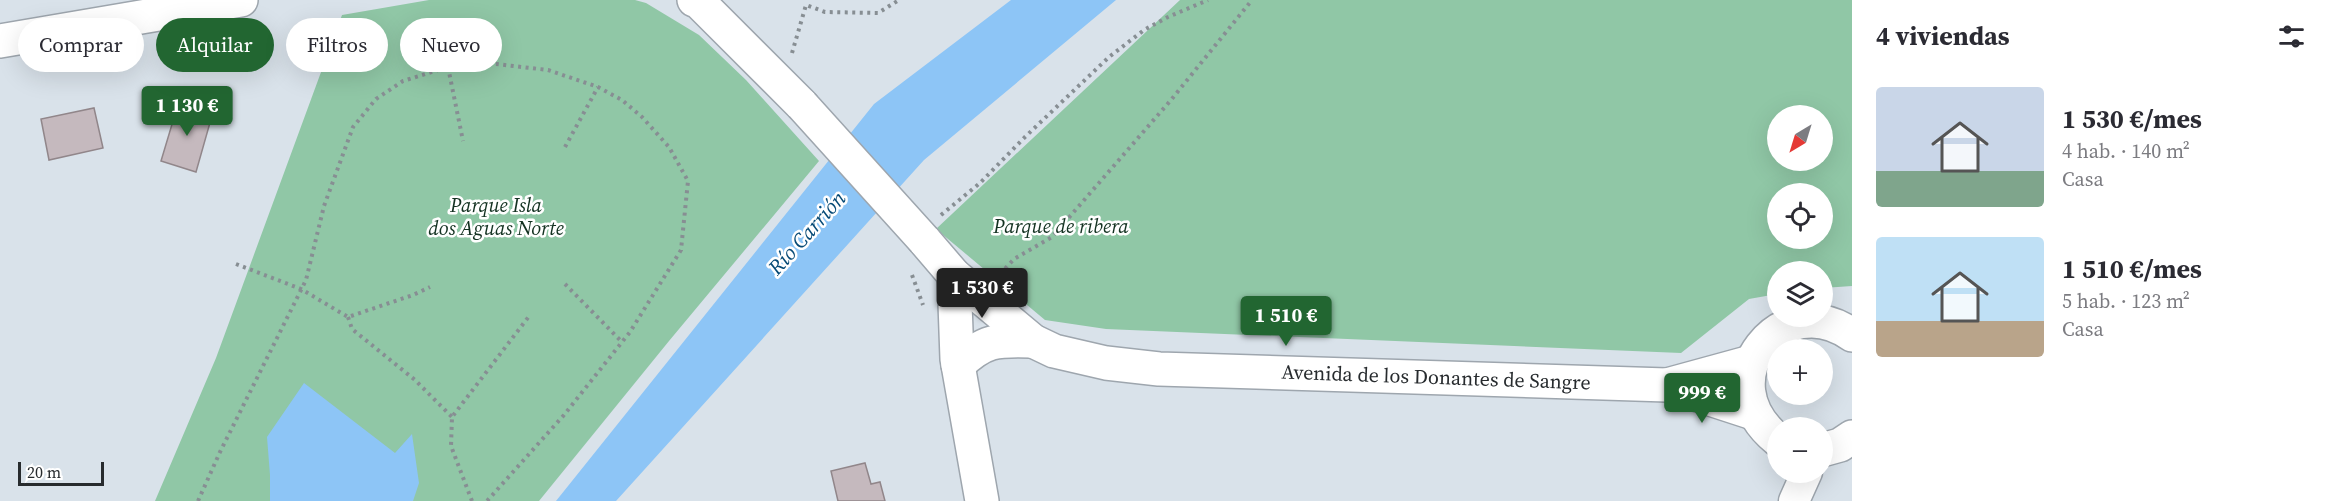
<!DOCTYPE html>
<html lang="es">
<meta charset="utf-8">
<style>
:root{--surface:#fff;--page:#f7f7f7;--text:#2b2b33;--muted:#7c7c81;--accent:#226631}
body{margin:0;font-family:"Source Serif 4",serif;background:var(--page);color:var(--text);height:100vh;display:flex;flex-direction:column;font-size:22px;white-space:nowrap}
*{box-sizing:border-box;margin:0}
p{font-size:20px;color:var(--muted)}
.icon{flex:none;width:33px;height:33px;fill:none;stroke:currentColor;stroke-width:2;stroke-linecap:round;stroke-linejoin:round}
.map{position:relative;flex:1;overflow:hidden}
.sheet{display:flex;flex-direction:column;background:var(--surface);width:480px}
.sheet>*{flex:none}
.guide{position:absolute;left:18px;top:18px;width:570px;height:54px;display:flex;gap:12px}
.needle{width:39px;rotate:218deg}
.tools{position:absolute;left:1767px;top:105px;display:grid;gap:12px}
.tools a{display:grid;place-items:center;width:66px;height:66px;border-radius:50%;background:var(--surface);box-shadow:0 6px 24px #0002;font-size:30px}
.scale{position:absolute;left:18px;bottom:15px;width:86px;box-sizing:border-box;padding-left:6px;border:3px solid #272b2e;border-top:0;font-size:16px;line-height:21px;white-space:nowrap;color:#272b2e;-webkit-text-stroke:4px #fff;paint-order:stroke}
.price{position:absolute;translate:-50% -51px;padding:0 14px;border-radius:6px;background:var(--accent);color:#fff;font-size:20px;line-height:39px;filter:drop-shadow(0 2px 3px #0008)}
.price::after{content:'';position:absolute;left:50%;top:36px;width:18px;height:14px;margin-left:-9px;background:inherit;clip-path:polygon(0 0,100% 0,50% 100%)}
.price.active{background:#222;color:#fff}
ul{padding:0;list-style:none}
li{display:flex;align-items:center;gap:18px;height:150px;padding:0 24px}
li span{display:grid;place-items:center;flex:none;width:168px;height:120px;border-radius:6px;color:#555}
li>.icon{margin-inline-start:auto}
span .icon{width:72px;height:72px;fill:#fffc;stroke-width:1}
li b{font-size:26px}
h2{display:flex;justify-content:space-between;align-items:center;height:72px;padding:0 24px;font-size:26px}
.chip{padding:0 21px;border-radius:27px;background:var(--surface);box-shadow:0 6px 24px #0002;font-size:21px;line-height:54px}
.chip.active{background:var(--accent);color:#fff}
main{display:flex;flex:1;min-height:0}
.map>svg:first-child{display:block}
.green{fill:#90c7a6;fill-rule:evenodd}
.water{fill:#8dc5f6}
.building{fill:#c5b9be;stroke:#91868a;stroke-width:1.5}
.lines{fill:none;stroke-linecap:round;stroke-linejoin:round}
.minor-casing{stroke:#9ea6ae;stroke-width:33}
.tertiary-casing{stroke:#9ea6ae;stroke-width:36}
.secondary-casing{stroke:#9ea6ae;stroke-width:36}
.path{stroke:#878e93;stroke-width:4;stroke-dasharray:3 4.5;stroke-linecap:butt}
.minor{stroke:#fff;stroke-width:30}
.tertiary{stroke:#fff;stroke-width:33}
.secondary{stroke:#fff;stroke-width:33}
.secondary-bridge-casing{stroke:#9ea6ae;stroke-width:36;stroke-linecap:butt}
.secondary-bridge{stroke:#fff;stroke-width:33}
.labels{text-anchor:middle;stroke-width:5;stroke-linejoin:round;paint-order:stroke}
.park-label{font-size:20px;font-style:italic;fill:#123120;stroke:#fff}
.street-label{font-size:20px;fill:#272b2e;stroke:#fff}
.water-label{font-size:21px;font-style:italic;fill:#064a76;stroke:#fff}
</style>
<main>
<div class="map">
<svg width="1852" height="501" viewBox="0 0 1852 501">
<rect width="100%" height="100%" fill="#d9e2ea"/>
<g class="green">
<path d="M429 0H635L646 3 699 35 746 80 819 161 669 341 539 501H155L216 358 342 15Z"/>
<path d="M1180 0H1852V286L1823 288 1822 272H1778L1777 294 1749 299 1681 353 1106 329 1045 320 936 229ZM1778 116H1822V160H1778ZM1778 194H1822V238H1778Z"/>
</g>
<g class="water">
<path d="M1011 0H1116L924 160 616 501H556L874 104Z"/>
<path d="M304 383 395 453 412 434 419 483 413 501H270V475L267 437Z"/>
</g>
<g class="building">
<path d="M179 101 213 112 196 172 161 161Z"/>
<path d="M94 108 103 148 49 160 41 119Z"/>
<path d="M865 463 871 484 880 482 885 501H838L831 471Z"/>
</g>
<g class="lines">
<defs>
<path id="minor" d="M1794 501 1807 472"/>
<g id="tertiary">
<path d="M954 275 957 359 982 501"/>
<path d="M958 365C985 339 997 340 1033 341"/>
</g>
<g id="secondary">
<path d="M694 0 699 2 802 105"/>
<path d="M0 41 241 0"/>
<path d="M924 240 954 275 1033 341 1054 351 1106 363 1159 369 1667 385 1753 413"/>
<path d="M1667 385 1751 362"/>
<path d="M1778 440C1704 380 1783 285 1852 335"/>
<path d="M1822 450 1840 445 1852 437"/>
</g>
</defs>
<use href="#minor" class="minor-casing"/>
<use href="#tertiary" class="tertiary-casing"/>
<use href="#secondary" class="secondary-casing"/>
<g class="path">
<path d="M792 53 806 5 825 12 878 13 899 0"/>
<path d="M448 67 463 141"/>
<path d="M565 147 598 87"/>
<path d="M941 215 980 183 1025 137 1109 57 1144 30 1168 17 1208 0"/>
<path d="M236 264 301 289 348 317 413 295 430 287"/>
<path d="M1000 274 1014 259 1052 237 1171 100 1252 0"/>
<path d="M912 275 923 305"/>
<path d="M565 284 622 342"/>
<path d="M348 317 352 329 415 380 452 417"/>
<path d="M198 501 220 452 306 280 324 206 353 127 376 99 403 81 448 67 496 64 548 70 598 87 622 100 642 117 669 147 688 181 681 250 630 332 564 415 487 501"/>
<path d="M472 501 451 446 452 417 530 315"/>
</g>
<use href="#minor" class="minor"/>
<use href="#tertiary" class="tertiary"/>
<use href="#secondary" class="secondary"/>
<defs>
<path id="secondary-bridge" d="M802 105 924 240"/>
</defs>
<use href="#secondary-bridge" class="secondary-bridge-casing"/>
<use href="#secondary-bridge" class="secondary-bridge"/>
</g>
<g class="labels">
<g class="park-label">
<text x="496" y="212">Parque Isla<tspan x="496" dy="23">dos Aguas Norte</tspan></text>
<text x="1061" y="233">Parque de ribera</text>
</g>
<g class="street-label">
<text transform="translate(1436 377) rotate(2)" y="7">Avenida de los Donantes de Sangre</text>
</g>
<g class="water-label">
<text transform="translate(807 233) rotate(-48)" y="7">Río Carrión</text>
</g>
</g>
</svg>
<div class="tools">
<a><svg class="needle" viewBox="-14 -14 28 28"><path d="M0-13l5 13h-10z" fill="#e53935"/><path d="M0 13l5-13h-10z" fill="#7c7c81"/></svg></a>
<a><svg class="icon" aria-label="locate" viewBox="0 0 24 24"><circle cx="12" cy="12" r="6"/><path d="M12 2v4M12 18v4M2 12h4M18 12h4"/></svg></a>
<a><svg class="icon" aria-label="layers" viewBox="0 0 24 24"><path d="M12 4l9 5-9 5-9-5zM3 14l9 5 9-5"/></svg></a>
<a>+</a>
<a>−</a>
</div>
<div class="scale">20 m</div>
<b class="price" style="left:187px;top:137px">1 130 €</b>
<b class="price active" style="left:982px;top:319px">1 530 €</b>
<b class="price" style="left:1286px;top:347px">1 510 €</b>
<b class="price" style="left:1702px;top:424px">999 €</b>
<div class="guide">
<a class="chip">Comprar</a>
<a class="chip active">Alquilar</a>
<a class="chip">Filtros</a>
<a class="chip">Nuevo</a>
</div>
</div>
<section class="sheet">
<h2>4 viviendas<svg class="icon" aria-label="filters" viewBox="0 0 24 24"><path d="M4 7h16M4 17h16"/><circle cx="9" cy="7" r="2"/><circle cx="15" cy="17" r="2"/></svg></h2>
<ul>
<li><span style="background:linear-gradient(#c9d6e8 70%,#7fa58c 0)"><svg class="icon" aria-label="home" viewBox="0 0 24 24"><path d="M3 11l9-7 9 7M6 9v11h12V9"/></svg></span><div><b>1 530 €/mes</b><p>4 hab. · 140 m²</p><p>Casa</p></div></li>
<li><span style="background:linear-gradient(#bfe0f5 70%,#b9a48a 0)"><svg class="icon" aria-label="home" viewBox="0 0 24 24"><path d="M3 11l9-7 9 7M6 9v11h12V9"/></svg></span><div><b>1 510 €/mes</b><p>5 hab. · 123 m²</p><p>Casa</p></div></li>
</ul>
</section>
</main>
